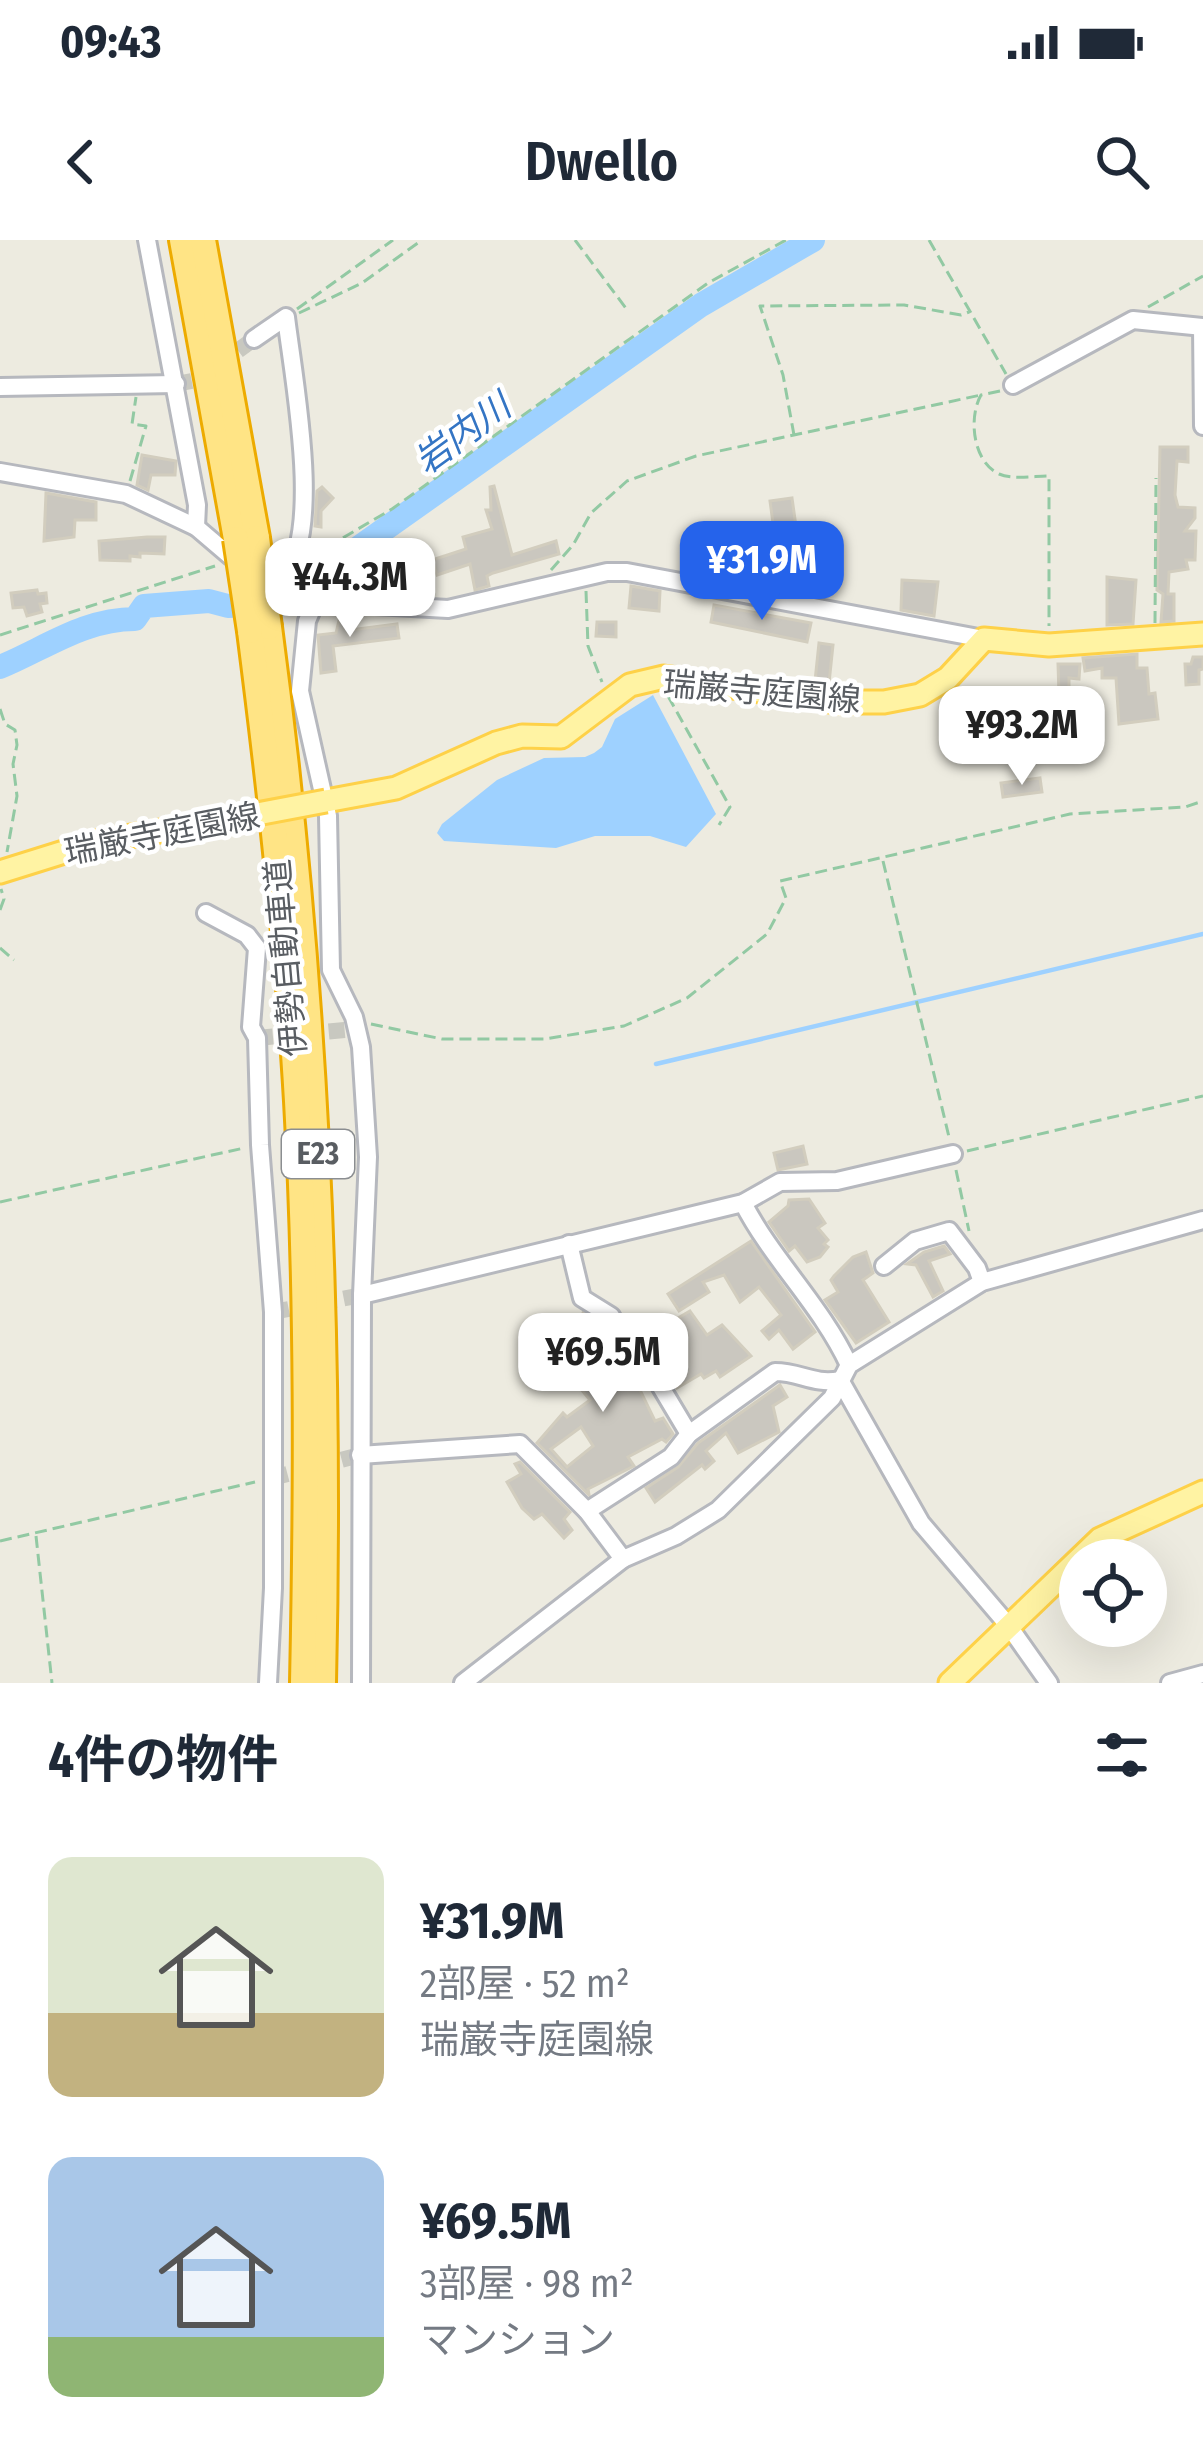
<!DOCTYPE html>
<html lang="ja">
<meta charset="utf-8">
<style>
:root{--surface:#fff;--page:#f6f6f7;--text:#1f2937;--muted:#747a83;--accent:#2563eb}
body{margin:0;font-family:"Fira Sans Condensed","Noto Sans JP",sans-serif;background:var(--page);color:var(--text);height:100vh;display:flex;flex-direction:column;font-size:45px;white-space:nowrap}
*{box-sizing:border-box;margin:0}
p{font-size:39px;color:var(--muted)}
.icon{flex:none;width:66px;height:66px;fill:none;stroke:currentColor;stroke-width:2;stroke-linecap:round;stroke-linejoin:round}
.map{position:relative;height:1443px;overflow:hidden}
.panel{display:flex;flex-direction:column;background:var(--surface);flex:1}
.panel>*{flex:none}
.tools{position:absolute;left:1059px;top:1299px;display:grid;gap:24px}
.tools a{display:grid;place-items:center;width:108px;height:108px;border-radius:50%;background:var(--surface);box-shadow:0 12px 48px #0002;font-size:60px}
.price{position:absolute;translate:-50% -102px;padding:0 27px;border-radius:24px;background:#fff;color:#222;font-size:39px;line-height:78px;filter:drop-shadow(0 3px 6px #0008)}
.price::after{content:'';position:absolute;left:50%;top:72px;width:36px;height:27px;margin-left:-18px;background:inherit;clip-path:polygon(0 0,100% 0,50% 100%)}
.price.active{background:var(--accent);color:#fff}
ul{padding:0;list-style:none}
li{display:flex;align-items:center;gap:36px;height:300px;padding:0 48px}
li span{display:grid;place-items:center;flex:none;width:336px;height:240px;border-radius:24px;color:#555}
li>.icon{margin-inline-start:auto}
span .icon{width:144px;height:144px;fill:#fffc;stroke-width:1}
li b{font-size:51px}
h2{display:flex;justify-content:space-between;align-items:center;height:144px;padding:0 48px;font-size:51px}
.status{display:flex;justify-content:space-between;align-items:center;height:84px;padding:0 60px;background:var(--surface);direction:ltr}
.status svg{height:33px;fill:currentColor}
header{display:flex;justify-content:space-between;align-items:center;height:156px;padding:0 48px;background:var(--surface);font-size:54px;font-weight:600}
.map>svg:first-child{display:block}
.water{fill:#9ed1ff}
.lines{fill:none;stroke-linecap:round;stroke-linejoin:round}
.stream{stroke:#9ed1ff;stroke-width:4.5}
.river{stroke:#9ed1ff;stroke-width:24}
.building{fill:#cac7bf;stroke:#d2cdbe;stroke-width:3;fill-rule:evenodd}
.minor-tunnel{stroke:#c8c8c0;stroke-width:16;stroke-dasharray:16 8;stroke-linecap:butt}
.minor-casing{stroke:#b6b8be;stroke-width:22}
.major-casing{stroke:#fed148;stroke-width:27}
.highway-casing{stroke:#edab00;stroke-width:30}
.path{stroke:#92c9a3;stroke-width:3;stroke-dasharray:12 6;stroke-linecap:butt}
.minor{stroke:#fff;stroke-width:16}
.major{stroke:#fff3a3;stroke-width:21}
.highway{stroke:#ffe485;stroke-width:24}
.major-bridge-casing{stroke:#fed148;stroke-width:27;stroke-linecap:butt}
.highway-bridge-casing{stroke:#edab00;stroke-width:30;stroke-linecap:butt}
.major-bridge{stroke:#fff3a3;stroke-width:21}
.highway-bridge{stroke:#ffe485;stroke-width:24}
.labels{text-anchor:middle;stroke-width:9;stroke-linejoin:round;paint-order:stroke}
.shield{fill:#fff;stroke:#8b8e91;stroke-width:3}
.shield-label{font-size:30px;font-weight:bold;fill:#595d62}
.street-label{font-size:33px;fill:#595d62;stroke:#fff}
.water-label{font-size:36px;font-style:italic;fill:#3475c4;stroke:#fff}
</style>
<div class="status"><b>09:43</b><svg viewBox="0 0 49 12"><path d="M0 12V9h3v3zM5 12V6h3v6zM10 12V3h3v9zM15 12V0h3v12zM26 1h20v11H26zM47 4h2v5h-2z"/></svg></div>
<header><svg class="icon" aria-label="back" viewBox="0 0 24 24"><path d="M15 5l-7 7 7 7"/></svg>Dwello<svg class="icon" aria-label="search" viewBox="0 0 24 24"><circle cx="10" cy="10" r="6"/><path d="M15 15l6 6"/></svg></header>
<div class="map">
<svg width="1203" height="1443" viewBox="0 0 1203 1443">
<rect width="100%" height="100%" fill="#edebe0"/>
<path class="water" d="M653 455 716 574 686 607 650 596H595L556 608 444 601 437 593 442 584 497 540 544 518 585 517 594 513 602 507 615 479Z"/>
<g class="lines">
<path class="stream" d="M656 824 1203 694"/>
<path class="river" d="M0 427C46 408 84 379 135 379L144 366 209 361 228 366 280 364 295 358 327 330 701 65 813 0"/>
</g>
<g class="building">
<path d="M1160 207H1188V222L1177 221 1175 255 1178 267 1195 268V278L1185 291H1196L1195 320H1186L1188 329 1169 332 1168 354H1174V381L1161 382 1163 354 1157 350Z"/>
<path d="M142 215 176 221 175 235H151L148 250 137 245Z"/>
<path d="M494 246 512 315 556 301 559 314 493 333 487 336 489 346 475 350 470 324 437 335 432 320 466 309 463 297 492 289 486 270H491L490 247Z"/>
<path d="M322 247 333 258 321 271V287L315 286 317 251Z"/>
<path d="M46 253 96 262V280H75L74 297 44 301Z"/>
<path d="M792 258 801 322H806L808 339 781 342 770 261Z"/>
<path d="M723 287 729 289 738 327 718 330 719 336 708 334 701 291Z"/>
<path d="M147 297H165L164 314 140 313V317L130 316V321L100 320 99 301Z"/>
<path d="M1107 337 1136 340 1133 384 1107 385Z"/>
<path d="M902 340 938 342 934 376 901 370Z"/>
<path d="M631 346 660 351 659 371 629 368Z"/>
<path d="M37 350 38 354 46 353 47 363 40 364 42 372 27 376 24 367 13 368 11 353Z"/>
<path d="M714 365 811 383 807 402 711 382Z"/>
<path d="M340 376 353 377 350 390 397 384 399 398 333 406 336 431 321 433 318 395 336 393Z"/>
<path d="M597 382H616V397L596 396Z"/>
<path d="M819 403 833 405 829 443 815 441Z"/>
<path d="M1137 414V428H1147L1149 454 1155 453 1158 479 1119 484 1116 438H1102V428L1085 431 1083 418Z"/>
<path d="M1193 417H1203V429L1199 430V444L1186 445 1185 424H1191Z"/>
<path d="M1058 424H1080L1079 439 1069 438V454H1059Z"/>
<path d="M1040 538 1042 552 1003 557 1001 543Z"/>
<path d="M803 906 807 924 778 930 774 913Z"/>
<path d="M809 959 825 983 818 988 828 1000 824 1004 828 1007 820 1017 807 1022 795 1006 789 1011 769 982 788 966 789 960Z"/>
<path d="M751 1001 815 1092 793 1109 779 1090 769 1099 762 1091 781 1075 759 1047 740 1062 724 1035 703 1042 709 1052 679 1071 668 1054Z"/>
<path d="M944 1006 950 1014 929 1021 943 1051 933 1057 916 1025 907 1024 924 1012Z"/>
<path d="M866 1012 873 1033 863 1040 889 1082 856 1103 825 1060 838 1052 831 1040 834 1036 853 1017Z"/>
<path d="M690 1071 707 1095 722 1085 751 1116 720 1137 716 1131 704 1138 701 1134 677 1148 657 1115 643 1107 666 1085Z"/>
<path d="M583 1073 602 1085 623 1123 637 1132 644 1144 639 1148 655 1181 663 1178 673 1194 666 1202 662 1199 628 1217 634 1226 588 1249 589 1255 537 1203 563 1173 567 1177 590 1160 566 1131 575 1116 592 1105 576 1090ZM581 1187 593 1206 567 1227 551 1209Z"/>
<path d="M780 1145 787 1157 773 1166 779 1192 738 1213 726 1193 706 1211 714 1221 705 1229 702 1225 655 1262 646 1248 678 1227 698 1203Z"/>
<path d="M520 1222 570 1272 564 1279 572 1290 564 1298 542 1274 534 1279 522 1268 507 1242 521 1234 515 1224Z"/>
</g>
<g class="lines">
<g class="minor-tunnel">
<path d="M176 144 197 140 254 99"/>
<path d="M257 798 355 789"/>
<path d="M273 1072 362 1055"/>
<path d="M272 1238 360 1215"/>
</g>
<defs>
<g id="minor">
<path d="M147 0 197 265 196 287"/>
<path d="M1202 87 1203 186"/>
<path d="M254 99 286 77C293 136 324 295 283 337"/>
<path d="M1013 145 1133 80 1203 87"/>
<path d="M0 147 176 144"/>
<path d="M0 232 126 254 196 287 230 316 339 363 448 369 607 332H627L984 399"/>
<path d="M318 355 307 381 300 451 328 576 331 730 354 777 361 807 368 917 362 1055 361 1443"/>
<path d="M206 673 247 695 257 708 251 787 257 798 260 905 273 1072V1348L268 1443"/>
<path d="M743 963C773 1021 821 1065 849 1125"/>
<path d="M569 1004 582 1058 611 1076 634 1117 646 1122 689 1194"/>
<path d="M884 1026 915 1001 949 991 977 1028 982 1042"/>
<path d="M362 1055 743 963 780 942 837 941 953 914"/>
<path d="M840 1140 921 1283 1008 1385 1049 1443"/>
<path d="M360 1215 520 1204 587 1271 623 1319"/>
<path d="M587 1271 671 1217 689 1194 775 1132C801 1132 813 1145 840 1140"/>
<path d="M463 1443 623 1319 676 1296 718 1270 832 1158 849 1125 982 1042 1203 980"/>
<path d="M1170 1443 1203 1434"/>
</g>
<g id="major">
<path d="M326 561 396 548 496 503 522 496 561 497 630 445 664 437 836 462H884L920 455 948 438 984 399 1049 405 1203 394"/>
<path d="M0 632 96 602 236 578"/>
<path d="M950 1443 1100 1299 1203 1252"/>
</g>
<g id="highway">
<path d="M182 0 236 299"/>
<path d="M203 0 257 298"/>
<path d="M269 387C316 738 331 1089 323 1443"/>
<path d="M250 391C270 547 288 704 297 861 308 1055 307 1249 303 1443"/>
</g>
</defs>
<use href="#minor" class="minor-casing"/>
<use href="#major" class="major-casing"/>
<use href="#highway" class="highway-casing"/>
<g class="path">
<path d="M575 0 628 71"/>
<path d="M929 0 1006 134"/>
<path d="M1148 67 1203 36"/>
<path d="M297 69 393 0"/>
<path d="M299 73 362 43 422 0"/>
<path d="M1000 151 981 155C968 178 973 222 999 234 1013 240 1034 236 1049 236V386"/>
<path d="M794 195 783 135 760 66 904 65 961 75 969 72"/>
<path d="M130 241 146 186 132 184 136 157"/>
<path d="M312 316 392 269 708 43 786 0"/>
<path d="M551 330 573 305 591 273 627 241 696 216 981 155"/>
<path d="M586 351 588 406 602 442"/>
<path d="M1155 383 1156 238"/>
<path d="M0 395 215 326"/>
<path d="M668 456 730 567 719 585"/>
<path d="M0 469 5 484 15 490 17 505 13 524 17 556 7 612"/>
<path d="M883 621 949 897"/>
<path d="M0 670 4 659 1 649"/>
<path d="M0 708 14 720"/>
<path d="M371 784 442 799H545L624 786 687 758 767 694 786 658 780 641 1070 574 1185 567 1203 561"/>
<path d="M967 911 1203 856"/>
<path d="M956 930 969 991"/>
<path d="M0 962 244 908"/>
<path d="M36 1296 52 1443"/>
<path d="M0 1301 255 1242"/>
</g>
<use href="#minor" class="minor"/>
<use href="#major" class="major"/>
<use href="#highway" class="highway"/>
<defs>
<path id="major-bridge" d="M236 578 326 561"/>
<g id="highway-bridge">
<path d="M257 298 269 387"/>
<path d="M236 299 250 391"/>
</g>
</defs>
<use href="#major-bridge" class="major-bridge-casing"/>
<use href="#highway-bridge" class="highway-bridge-casing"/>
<use href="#major-bridge" class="major-bridge"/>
<use href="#highway-bridge" class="highway-bridge"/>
</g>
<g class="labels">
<rect class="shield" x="282" y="890" width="72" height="48" rx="9"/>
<g class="shield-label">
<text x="318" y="924">E23</text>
</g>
<g class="street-label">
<text transform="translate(762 451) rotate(5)" y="12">瑞巌寺庭園線</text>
<text transform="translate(162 593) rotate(-11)" y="12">瑞厳寺庭園線</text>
<text transform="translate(285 718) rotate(-95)" y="12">伊勢自動車道</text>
</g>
<g class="water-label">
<text transform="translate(462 193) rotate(-36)" y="13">岩内川</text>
</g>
</g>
</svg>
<div class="tools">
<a><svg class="icon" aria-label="locate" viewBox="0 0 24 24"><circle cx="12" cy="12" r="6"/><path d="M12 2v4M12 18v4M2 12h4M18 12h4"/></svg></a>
</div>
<b class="price active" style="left:762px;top:383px">¥31.9M</b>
<b class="price" style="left:350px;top:400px">¥44.3M</b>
<b class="price" style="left:1022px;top:548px">¥93.2M</b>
<b class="price" style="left:603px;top:1175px">¥69.5M</b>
</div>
<section class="panel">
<h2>4件の物件<svg class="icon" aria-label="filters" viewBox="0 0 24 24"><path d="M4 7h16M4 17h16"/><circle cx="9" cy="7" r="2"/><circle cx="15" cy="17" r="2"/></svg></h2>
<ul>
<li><span style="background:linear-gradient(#dfe7d0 65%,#c2b280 0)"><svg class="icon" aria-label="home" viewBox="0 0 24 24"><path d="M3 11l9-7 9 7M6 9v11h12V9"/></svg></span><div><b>¥31.9M</b><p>2部屋 · 52 m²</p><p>瑞巌寺庭園線</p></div></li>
<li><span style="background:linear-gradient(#a9c7e8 75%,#8fb573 0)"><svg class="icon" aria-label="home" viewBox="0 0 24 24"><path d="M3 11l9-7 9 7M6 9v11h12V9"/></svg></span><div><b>¥69.5M</b><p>3部屋 · 98 m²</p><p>マンション</p></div></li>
</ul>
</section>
